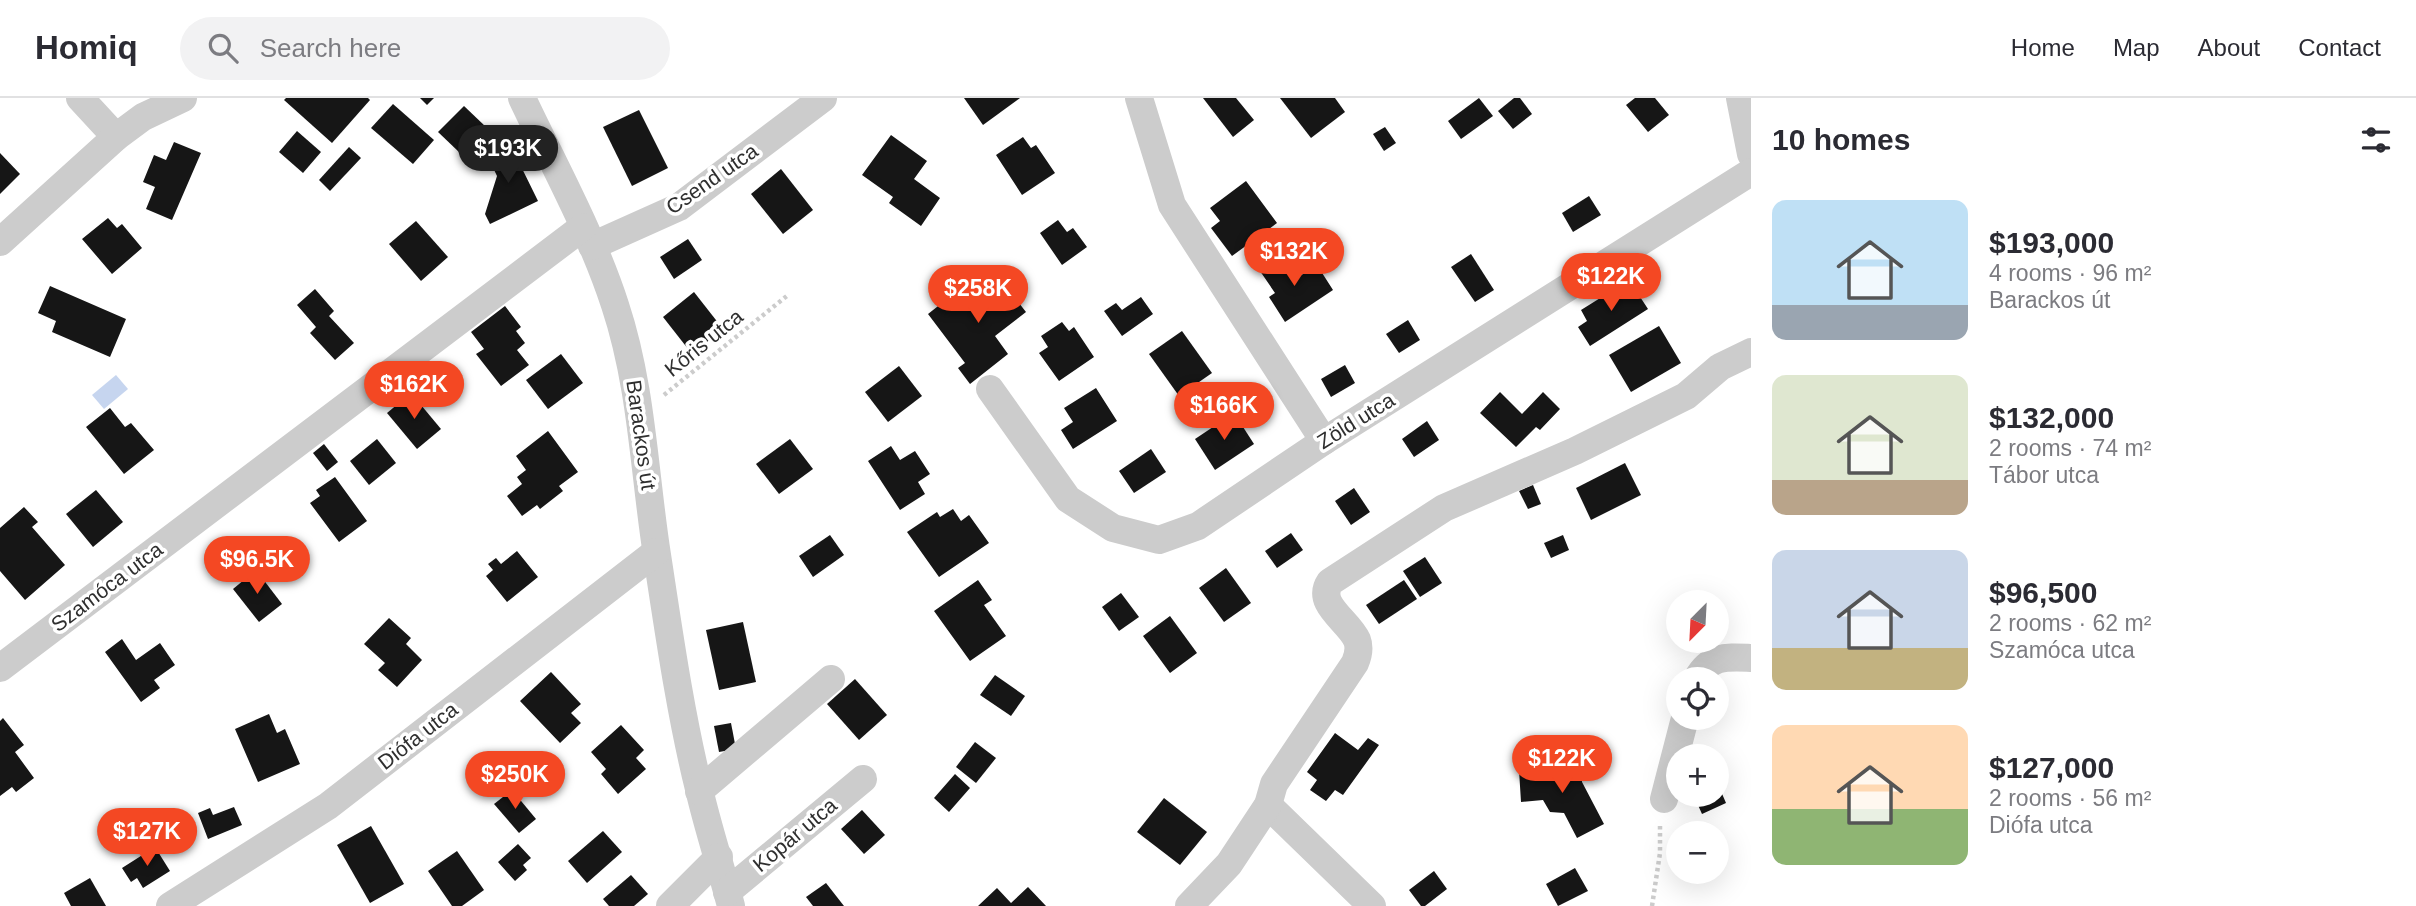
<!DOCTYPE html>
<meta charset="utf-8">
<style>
:root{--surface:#fff;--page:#f2f2f3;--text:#2b2b33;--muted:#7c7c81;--line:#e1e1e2;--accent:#f44823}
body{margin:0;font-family:Arial,sans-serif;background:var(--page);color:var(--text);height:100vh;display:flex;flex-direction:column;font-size:26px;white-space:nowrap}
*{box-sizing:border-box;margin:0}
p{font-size:23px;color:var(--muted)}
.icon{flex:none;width:38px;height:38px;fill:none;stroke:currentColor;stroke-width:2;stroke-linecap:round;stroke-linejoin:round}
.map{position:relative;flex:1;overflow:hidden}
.sheet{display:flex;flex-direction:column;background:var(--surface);width:665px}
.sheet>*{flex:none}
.needle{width:46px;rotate:204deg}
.fabs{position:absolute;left:1666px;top:492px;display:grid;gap:14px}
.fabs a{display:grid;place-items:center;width:63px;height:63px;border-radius:50%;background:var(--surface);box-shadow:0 7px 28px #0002;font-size:35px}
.price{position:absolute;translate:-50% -60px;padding:0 16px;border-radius:24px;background:var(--accent);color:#fff;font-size:23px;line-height:46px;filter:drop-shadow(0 2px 4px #0008)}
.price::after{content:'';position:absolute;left:50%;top:42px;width:21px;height:16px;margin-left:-10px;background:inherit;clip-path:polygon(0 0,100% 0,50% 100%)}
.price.selected{background:#222;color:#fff}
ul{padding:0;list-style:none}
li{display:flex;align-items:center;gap:21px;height:175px;padding:0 21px}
li span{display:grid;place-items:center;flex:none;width:196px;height:140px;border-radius:14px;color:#555}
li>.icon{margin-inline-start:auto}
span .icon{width:84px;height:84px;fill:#fffc;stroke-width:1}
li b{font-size:30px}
h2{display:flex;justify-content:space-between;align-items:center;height:84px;padding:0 21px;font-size:30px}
header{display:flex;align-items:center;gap:42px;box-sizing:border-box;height:98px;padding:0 35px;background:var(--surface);border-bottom:2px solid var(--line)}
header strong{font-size:33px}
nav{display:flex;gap:38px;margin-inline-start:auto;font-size:24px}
.search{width:490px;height:63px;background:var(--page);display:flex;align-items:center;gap:18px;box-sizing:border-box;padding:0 24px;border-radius:38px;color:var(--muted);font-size:26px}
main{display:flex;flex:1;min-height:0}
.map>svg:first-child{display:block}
.water{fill:#c6d5ef}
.building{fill:#161616}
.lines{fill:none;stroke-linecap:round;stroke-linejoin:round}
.path{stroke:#ccc;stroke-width:4.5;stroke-dasharray:3.5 3.5;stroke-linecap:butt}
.minor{stroke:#ccc;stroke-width:28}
.labels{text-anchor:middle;stroke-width:7;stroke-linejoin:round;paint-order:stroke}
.street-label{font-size:21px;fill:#2f2f2f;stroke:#fff}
</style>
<header>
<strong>Homiq</strong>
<div class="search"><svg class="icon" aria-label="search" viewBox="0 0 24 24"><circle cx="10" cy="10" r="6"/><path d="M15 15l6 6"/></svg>Search here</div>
<nav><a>Home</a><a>Map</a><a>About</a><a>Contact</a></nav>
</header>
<main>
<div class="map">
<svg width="1751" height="808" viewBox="0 0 1751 808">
<rect width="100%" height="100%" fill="#fff"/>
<path class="water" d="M116 277 128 291 104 311 92 297Z"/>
<g class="building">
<path d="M286 0H368L370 2 332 45 284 2Z"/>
<path d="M420 0H434L427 7Z"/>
<path d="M964 0H1020L983 27Z"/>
<path d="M1203 0H1236L1254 22 1233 39Z"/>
<path d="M1280 0H1335L1345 14 1311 40Z"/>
<path d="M1479 0 1493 18 1461 41 1448 23Z"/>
<path d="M1514 0H1520L1532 16 1513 31 1498 13Z"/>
<path d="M1635 0H1655L1669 17 1648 34 1626 7Z"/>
<path d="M393 6 434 42 413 66 371 30Z"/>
<path d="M464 8 486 29 460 55 438 34Z"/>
<path d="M639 12 668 70 632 88 603 29Z"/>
<path d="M1385 29 1396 45 1384 53 1373 36Z"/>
<path d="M297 33 321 54 303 75 279 54Z"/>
<path d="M891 37 927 63 914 81 940 100 921 128 889 105 893 99 862 77Z"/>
<path d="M1023 39 1031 50 1036 47 1055 75 1022 97 996 57Z"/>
<path d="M174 44 201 55 172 122 146 111 155 89 143 84 154 57 166 62Z"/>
<path d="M509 44 538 103 490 126 485 116 497 78 486 55Z"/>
<path d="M349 49 361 60 330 93 319 82Z"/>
<path d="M0 55 20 76 0 96Z"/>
<path d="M781 71 813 112 783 136 751 96Z"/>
<path d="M1246 83 1277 125 1232 158 1211 130 1220 123 1210 110Z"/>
<path d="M1589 98 1601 117 1573 134 1562 115Z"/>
<path d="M108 120 117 130 122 126 142 150 112 176 82 141Z"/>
<path d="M1058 122 1067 134 1073 130 1087 149 1062 167 1040 135Z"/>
<path d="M416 123 448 159 421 183 389 146Z"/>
<path d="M688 141 702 162 674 181 660 159Z"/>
<path d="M1471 156 1494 192 1475 204 1451 169Z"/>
<path d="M1282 158 1297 180 1317 167 1333 192 1285 224 1269 199 1275 195 1260 173Z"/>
<path d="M997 177 1026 214 995 238 1008 256 970 286 958 270 965 265 928 216 961 190 968 199Z"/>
<path d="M1629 182 1648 211 1590 248 1578 229 1587 223 1581 212Z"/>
<path d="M50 188 126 221 110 259 52 234 56 223 38 215Z"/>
<path d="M315 191 334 213 329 218 354 245 335 262 310 235 316 229 297 207Z"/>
<path d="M694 194 723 231 692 256 663 219Z"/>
<path d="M1141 199 1153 216 1122 238 1104 213 1116 205 1122 212Z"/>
<path d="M505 208 521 229 516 233 525 245 517 252 529 267 501 288 476 256 484 251 471 234Z"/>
<path d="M1408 222 1420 242 1399 255 1386 236Z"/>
<path d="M1062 224 1069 233 1074 229 1094 259 1059 283 1039 255 1048 249 1041 238Z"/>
<path d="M1659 228 1681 265 1631 294 1609 257Z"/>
<path d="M1182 233 1212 275 1179 298 1149 256Z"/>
<path d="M561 256 583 285 548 311 526 282Z"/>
<path d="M1345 267 1355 285 1331 299 1321 281Z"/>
<path d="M899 268 922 298 888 324 865 294Z"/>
<path d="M1096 290 1117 323 1073 351 1061 332 1073 324 1064 310Z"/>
<path d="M1500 294 1522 316 1543 294 1560 311 1540 332 1536 329 1516 349 1480 315Z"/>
<path d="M411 295 441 331 417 351 387 315Z"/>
<path d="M110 310 125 329 131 325 154 352 124 376 86 329Z"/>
<path d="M1234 315 1254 346 1215 372 1195 341Z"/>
<path d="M1427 323 1439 342 1414 359 1402 341Z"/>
<path d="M548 333 578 374 559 388 563 393 540 411 537 407 522 418 507 398 522 386 517 379 526 372 516 358Z"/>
<path d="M377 341 396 365 369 387 350 363Z"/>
<path d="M790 341 813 371 779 396 756 366Z"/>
<path d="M324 346 338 364 327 373 313 355Z"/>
<path d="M891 348 900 362 915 353 930 376 918 384 925 396 900 412 868 363Z"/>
<path d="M1151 351 1166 374 1134 395 1119 373Z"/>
<path d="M1625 365 1641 397 1591 422 1576 390Z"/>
<path d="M335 379 367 423 339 444 310 405 320 398 316 392Z"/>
<path d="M1533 387 1541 406 1528 411 1519 393Z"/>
<path d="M1354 390 1370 414 1351 427 1335 403Z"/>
<path d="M96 392 123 424 93 449 66 416Z"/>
<path d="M24 409 38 424 32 429 65 467 25 502 0 473V430Z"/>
<path d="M953 411 961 423 969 417 989 445 939 479 907 434 937 414 940 419Z"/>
<path d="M1291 435 1303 452 1277 470 1265 453Z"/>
<path d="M830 437 844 457 813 479 799 458Z"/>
<path d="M1563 437 1569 452 1551 460 1544 445Z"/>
<path d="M517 453 538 479 507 504 486 478 493 472 488 466 496 460 501 466Z"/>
<path d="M1425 459 1442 485 1420 499 1403 473Z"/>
<path d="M1226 470 1251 505 1224 524 1199 490Z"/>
<path d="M256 472 282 506 259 524 233 491Z"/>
<path d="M978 482 992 502 984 507 1006 538 970 563 934 513Z"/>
<path d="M1404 482 1417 501 1379 526 1366 507Z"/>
<path d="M1121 495 1139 519 1119 533 1102 509Z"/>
<path d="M1170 518 1197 555 1170 575 1143 538Z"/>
<path d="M389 520 411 540 406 546 422 562 397 589 378 572 385 565 364 546Z"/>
<path d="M743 524 756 584 719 592 706 532Z"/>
<path d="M122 541 136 562 160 545 175 567 154 582 160 590 141 604 105 554Z"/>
<path d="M551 574 581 606 571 615 581 625 560 645 520 603Z"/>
<path d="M995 577 1025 598 1011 618 980 597Z"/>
<path d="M855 581 887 617 859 642 827 606Z"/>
<path d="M269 616 277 635 285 631 300 666 258 684 235 631Z"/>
<path d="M3 620 24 647 15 654 34 680 16 694 12 689 0 698V623Z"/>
<path d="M731 625 736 651 719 654 714 628Z"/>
<path d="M621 627 644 652 636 660 646 671 618 696 601 676 606 671 591 654Z"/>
<path d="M1335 635 1358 652 1368 640 1379 647 1343 697 1335 692 1326 703 1310 692 1317 682 1307 674Z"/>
<path d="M975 644 996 660 976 685 956 669Z"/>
<path d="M1581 663 1582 684 1604 726 1577 740 1564 715 1550 714 1543 702 1521 704 1519 672 1562 669V664Z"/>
<path d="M955 676 970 690 949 714 934 700Z"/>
<path d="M1717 684 1726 705 1702 716 1693 696H1717Z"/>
<path d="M512 692 536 721 519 735 494 706Z"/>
<path d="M1164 700 1207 734 1180 767 1137 734Z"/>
<path d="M234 709 242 727 208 741 198 715 210 710 213 717Z"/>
<path d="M862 712 885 737 864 756 841 731Z"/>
<path d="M371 728 404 786 370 805 337 747Z"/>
<path d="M603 733 622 754 587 785 568 763Z"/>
<path d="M518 746 531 760 523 767 527 772 515 783 498 764Z"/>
<path d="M155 749 170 773 143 790 137 780 131 784 122 770Z"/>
<path d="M457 753 484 792 462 808H452L428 773Z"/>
<path d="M1575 770 1588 793 1558 808 1546 786Z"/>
<path d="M1434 773 1447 791 1425 808H1421L1409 792Z"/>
<path d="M631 777 648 796 634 808H609L603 801Z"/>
<path d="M90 780 106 808H71L64 795Z"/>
<path d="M826 785 844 808H813L806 799Z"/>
<path d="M1028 789 1046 808H978L997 790 1011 805Z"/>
</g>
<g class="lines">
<g class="path">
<path d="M664 297 788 197"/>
<path d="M1652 808 1660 755V725"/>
</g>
<g class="minor">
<path d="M80 0 116 39"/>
<path d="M522 0C554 68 592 136 615 207 642 288 644 374 657 457 669 535 680 614 699 691 708 730 721 769 731 808"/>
<path d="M1139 0 1172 107 1324 343"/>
<path d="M1740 0 1751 56"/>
<path d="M0 144 116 39 143 19 183 0"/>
<path d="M592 148 679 109 823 0"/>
<path d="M990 291 1068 401 1113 430 1159 442 1198 428 1324 343 1751 74"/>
<path d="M0 570 583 129"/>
<path d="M1697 581C1710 557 1726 559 1751 560"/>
<path d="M699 693 831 581"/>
<path d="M1664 701 1685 620"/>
<path d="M1268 707 1372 808"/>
<path d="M727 794 863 681"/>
<path d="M170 808 328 708 656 454"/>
<path d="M670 808 719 759"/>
<path d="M1189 808 1229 766 1268 707 1274 686 1355 565C1358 558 1360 550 1357 542 1349 523 1315 506 1330 484L1444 410 1575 353 1686 298 1720 269 1751 254"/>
</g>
</g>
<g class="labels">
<g class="street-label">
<text transform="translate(712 81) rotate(-35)" y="7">Csend utca</text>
<text transform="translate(704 245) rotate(-39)" y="7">Kőris utca</text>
<text transform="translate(1356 323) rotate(-32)" y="7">Zöld utca</text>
<text transform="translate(641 337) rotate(82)" y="7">Barackos út</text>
<text transform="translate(107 489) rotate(-37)" y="7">Szamóca utca</text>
<text transform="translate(418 638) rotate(-38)" y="7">Diófa utca</text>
<text transform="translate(795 737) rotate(-40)" y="7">Kopár utca</text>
</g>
</g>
</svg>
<div class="fabs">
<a><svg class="needle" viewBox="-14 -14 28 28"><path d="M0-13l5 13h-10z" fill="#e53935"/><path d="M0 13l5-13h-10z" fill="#7c7c81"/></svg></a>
<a><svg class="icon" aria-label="locate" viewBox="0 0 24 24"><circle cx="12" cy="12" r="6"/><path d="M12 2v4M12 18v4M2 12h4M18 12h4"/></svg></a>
<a>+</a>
<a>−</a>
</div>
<b class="price selected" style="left:508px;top:87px">$193K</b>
<b class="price" style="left:1294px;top:190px">$132K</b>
<b class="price" style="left:1611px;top:215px">$122K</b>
<b class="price" style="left:978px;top:227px">$258K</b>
<b class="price" style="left:414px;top:323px">$162K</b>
<b class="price" style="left:1224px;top:344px">$166K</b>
<b class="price" style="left:257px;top:498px">$96.5K</b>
<b class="price" style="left:1562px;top:697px">$122K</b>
<b class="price" style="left:515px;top:713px">$250K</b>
<b class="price" style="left:147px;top:770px">$127K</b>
</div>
<section class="sheet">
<h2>10 homes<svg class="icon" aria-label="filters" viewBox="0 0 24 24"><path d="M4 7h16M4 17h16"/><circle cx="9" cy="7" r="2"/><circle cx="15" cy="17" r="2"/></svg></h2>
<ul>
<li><span style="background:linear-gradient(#bfe0f5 75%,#9aa5b1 0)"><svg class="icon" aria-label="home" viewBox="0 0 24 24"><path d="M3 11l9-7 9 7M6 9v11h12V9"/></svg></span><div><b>$193,000</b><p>4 rooms · 96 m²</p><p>Barackos út</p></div></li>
<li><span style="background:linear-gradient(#dfe7d0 75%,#b9a48a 0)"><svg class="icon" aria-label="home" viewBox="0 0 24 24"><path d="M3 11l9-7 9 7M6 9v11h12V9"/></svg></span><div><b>$132,000</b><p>2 rooms · 74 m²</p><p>Tábor utca</p></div></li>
<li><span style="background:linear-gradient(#c9d6e8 70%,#c2b280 0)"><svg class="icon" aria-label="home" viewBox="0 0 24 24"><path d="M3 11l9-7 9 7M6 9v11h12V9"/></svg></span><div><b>$96,500</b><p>2 rooms · 62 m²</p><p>Szamóca utca</p></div></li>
<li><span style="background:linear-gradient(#ffd9b3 60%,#8fb573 0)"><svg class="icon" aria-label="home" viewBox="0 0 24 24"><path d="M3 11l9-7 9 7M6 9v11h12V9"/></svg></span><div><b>$127,000</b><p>2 rooms · 56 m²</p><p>Diófa utca</p></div></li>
</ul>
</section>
</main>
